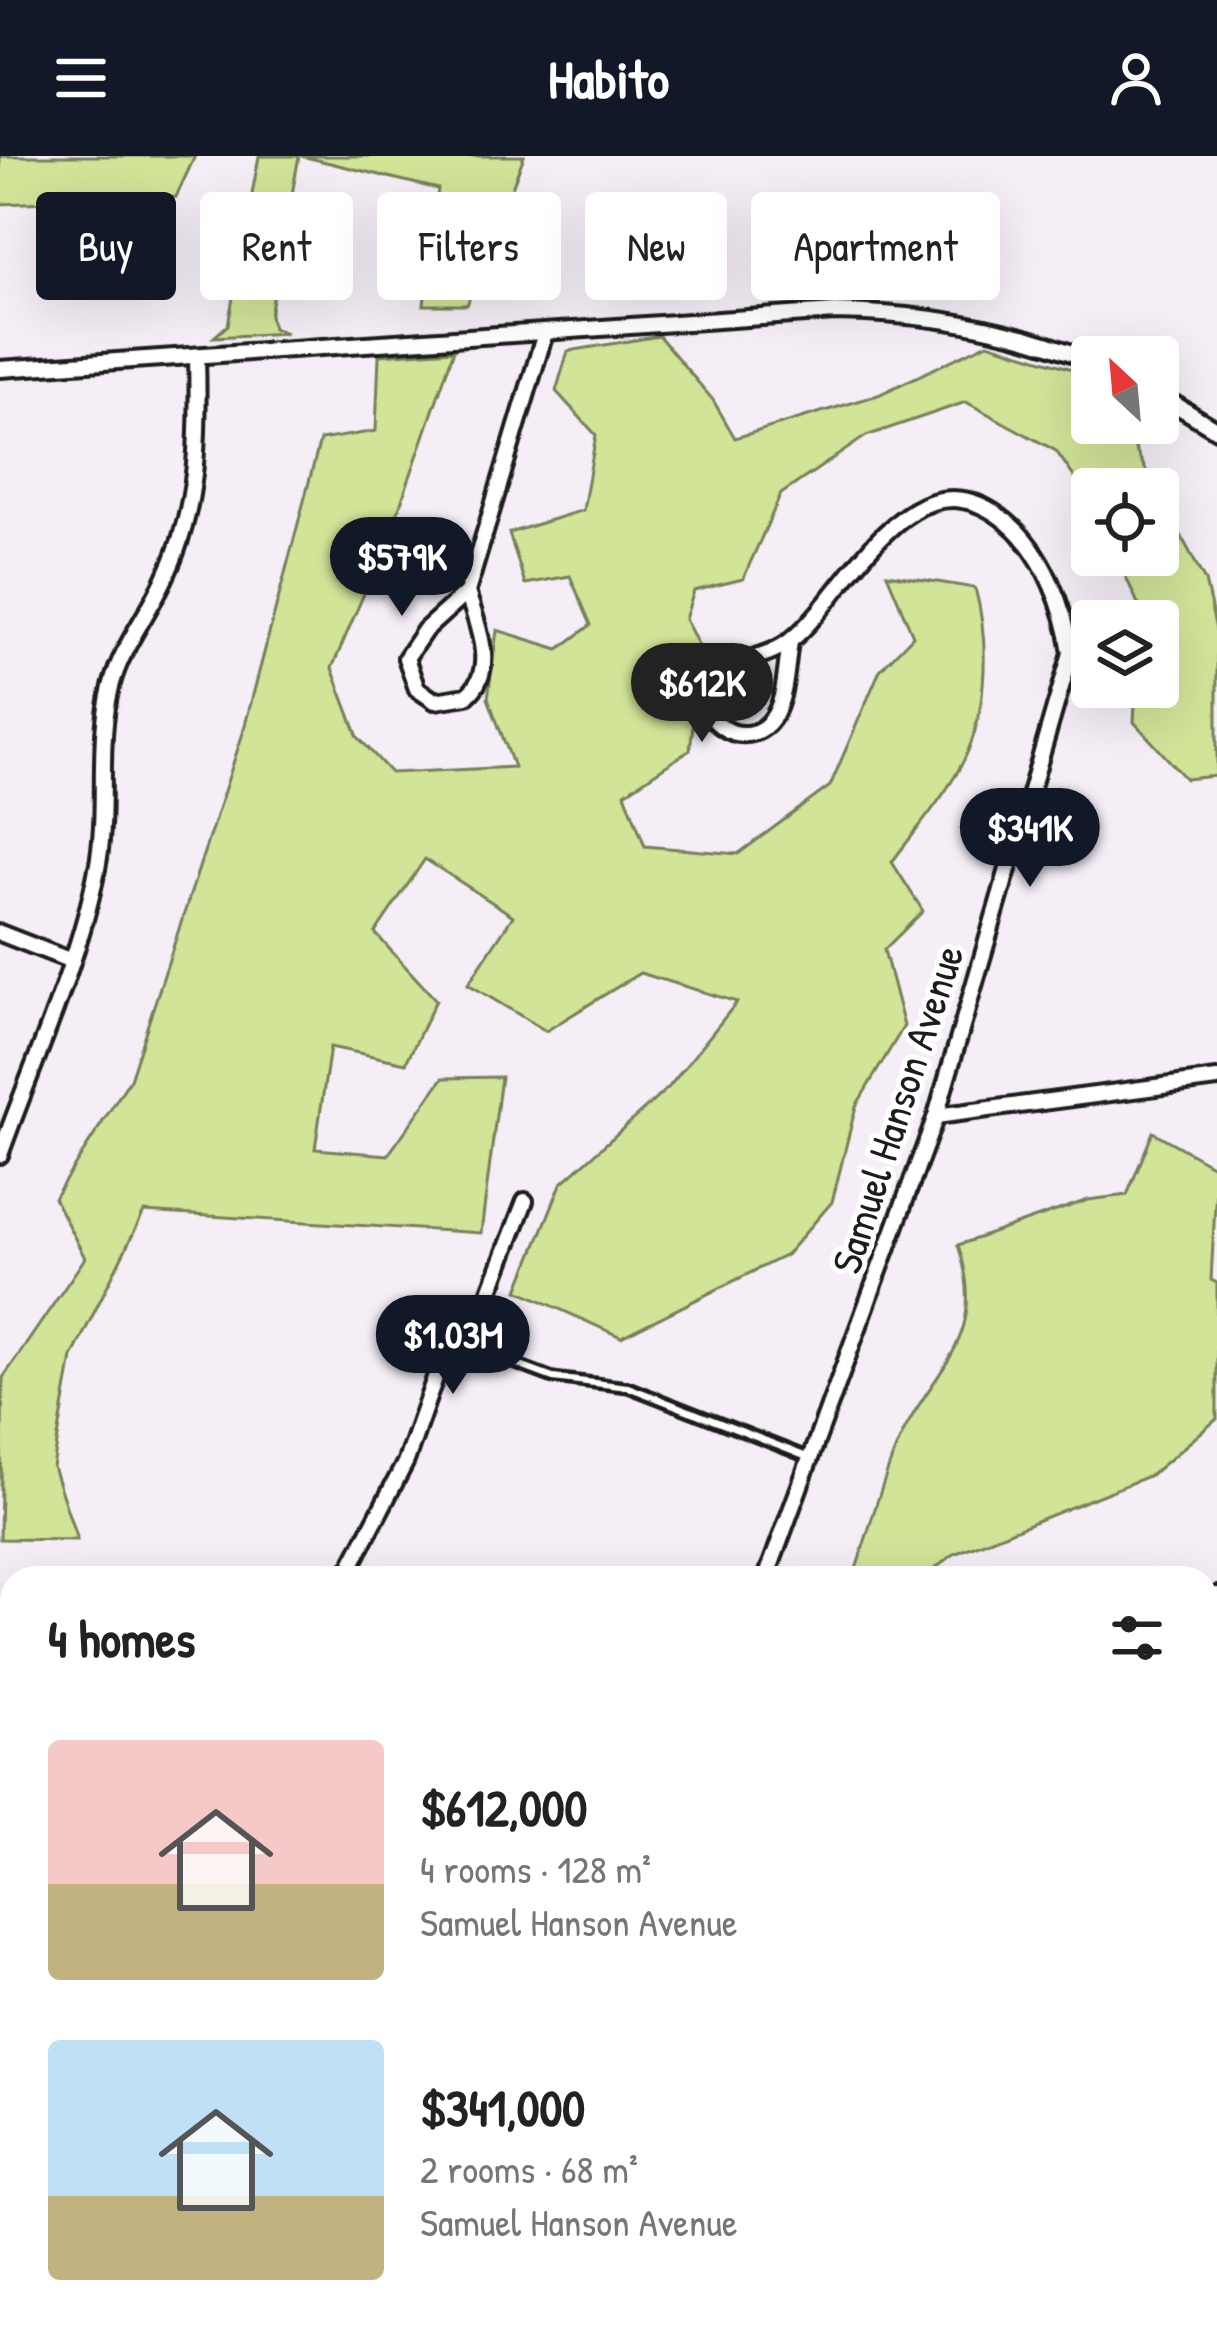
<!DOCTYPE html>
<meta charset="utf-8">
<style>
:root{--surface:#fff;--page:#f6f6f6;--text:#222;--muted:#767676;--accent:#111827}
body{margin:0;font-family:"Patrick Hand",sans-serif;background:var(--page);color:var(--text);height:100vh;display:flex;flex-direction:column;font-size:45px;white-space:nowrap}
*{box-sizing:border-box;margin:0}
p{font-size:39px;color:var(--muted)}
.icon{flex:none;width:66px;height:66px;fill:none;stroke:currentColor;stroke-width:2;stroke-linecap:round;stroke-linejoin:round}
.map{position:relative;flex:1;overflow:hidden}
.sheet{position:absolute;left:0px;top:1410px;width:1218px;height:771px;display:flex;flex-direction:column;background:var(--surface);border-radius:36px 36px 0 0;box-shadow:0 12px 48px #0002}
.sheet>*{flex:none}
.guide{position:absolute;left:36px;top:36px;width:1146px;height:108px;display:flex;gap:24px}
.needle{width:78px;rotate:334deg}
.controls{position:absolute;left:1071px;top:180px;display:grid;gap:24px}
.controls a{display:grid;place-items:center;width:108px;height:108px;border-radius:12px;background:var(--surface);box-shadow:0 12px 48px #0002;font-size:60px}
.price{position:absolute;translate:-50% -102px;padding:0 27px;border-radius:42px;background:var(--accent);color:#fff;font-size:39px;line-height:78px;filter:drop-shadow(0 3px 6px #0008)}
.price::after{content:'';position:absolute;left:50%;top:72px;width:36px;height:27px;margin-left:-18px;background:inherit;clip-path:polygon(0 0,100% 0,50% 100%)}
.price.on{background:#222;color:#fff}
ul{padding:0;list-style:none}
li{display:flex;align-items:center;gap:36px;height:300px;padding:0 48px}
li span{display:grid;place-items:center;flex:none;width:336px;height:240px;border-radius:12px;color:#555}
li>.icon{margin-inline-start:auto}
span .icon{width:144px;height:144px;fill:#fffc;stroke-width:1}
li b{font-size:51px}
h2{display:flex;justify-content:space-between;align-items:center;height:144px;padding:0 48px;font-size:51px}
.chip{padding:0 42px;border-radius:12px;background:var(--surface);box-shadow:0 12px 48px #0002;font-size:42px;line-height:108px}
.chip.on{background:var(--accent);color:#fff}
header{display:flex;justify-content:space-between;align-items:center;height:156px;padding:0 48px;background:var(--accent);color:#fff;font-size:54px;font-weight:800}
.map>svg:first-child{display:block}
.green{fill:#d1e498;stroke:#76805a;stroke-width:3}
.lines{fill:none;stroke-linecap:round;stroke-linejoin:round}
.lane-casing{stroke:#1c1c1c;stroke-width:15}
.street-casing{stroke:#1c1c1c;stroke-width:22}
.secondary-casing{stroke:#1c1c1c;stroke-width:27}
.path{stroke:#1c1c1c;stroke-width:3;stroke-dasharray:3 9;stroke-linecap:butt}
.lane{stroke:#fff;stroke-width:6}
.street{stroke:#fff;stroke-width:14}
.secondary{stroke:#fff;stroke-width:18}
.labels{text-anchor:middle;stroke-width:10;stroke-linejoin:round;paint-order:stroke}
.street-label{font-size:42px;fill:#1c1c1c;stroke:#fff}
</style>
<header><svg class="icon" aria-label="menu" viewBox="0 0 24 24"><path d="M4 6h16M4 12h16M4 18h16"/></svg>Habito<svg class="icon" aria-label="person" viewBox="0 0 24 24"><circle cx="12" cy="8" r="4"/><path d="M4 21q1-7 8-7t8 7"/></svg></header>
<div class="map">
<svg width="1217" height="2180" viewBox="0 0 1217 2180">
<rect width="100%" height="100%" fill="#f5eef7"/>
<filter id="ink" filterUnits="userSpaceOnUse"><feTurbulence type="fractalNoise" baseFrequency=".00833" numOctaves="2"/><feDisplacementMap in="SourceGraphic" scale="24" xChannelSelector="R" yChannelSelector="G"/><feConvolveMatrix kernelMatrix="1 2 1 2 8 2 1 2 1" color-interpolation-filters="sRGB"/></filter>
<g filter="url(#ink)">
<g class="green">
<path d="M0 0H195L176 41 0 48Z"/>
<path d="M259 0H299L270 159 273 172 286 177 214 181 228 169Z"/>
<path d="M301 0H524L467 149H424L438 33Z"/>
<path d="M659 180 713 244 735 282 878 239 988 187 1092 219V267H1152L1135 293 1156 333H1092V347L1056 295 966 246 866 280 781 338 743 423 694 435 685 463 702 496 690 594 625 637 645 690 738 698 830 630 880 514 913 480 887 418 975 432C990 487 988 564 958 615 940 647 914 676 892 706L923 755 884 794 904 870 856 950 832 1046 786 1099 621 1181 518 1134 561 1028 669 931 737 846 640 817 546 875 468 828 513 760 425 703 375 777 436 844 406 907 330 891 315 993 388 999 443 922 501 921 481 1077 144 1056 72 1201 53 1311 77 1384 0 1383 3 1222 85 1102 54 1042 130 923 243 577 320 284 376 275 379 199 454 194 393 370 332 512 358 581 391 617 514 611 488 542 497 474 559 493 591 469 570 420 525 428 509 377 583 354 596 279 556 235 568 195Z"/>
<path d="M1158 336 1205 425 1217 478V620L1186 623 1134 566 1136 531H1158V465H1139L1140 452 1116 399H1158Z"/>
<path d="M1153 976 1217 1012 1211 1124 1217 1127V1263L1151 1319 954 1398 923 1422H853C868 1379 879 1333 897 1290 930 1212 991 1188 958 1089L1088 1044 1127 1039Z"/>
<path d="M0 1496H12V2169H675L669 2180H0Z"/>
<path d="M1217 1659V1863L1206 1827V1671Z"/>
<path d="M1071 2169H1201L1217 2173V2180H1095Z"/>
</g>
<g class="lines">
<defs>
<g id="lane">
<path d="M462 1188 553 1222 628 1231 807 1301"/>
<path d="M0 1773 12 1768"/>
<path d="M0 2045 12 2034"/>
<path d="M0 2115 12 2119"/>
<path d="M157 2169 189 2180"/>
<path d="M230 2180 234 2169"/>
</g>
<g id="street">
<path d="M0 213 835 156C923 157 1010 171 1092 205"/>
<path d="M1158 238 1217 274"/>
<path d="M467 436C477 469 498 513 467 540L435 545 417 533 406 502 425 474 467 436 545 177"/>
<path d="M0 777 69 804"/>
<path d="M936 960 1217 923"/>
<path d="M0 999C33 906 78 810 97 713 109 653 96 590 111 531 121 492 147 460 164 424 199 353 199 277 197 200"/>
<path d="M345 1422 406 1305 436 1219 487 1143 525 1045"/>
<path d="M766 1422 936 960 1071 497C1065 452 1043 396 1007 366 910 286 850 437 791 484 771 501 738 503 715 518 682 559 747 604 774 560 786 540 786 510 790 486"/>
<path d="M1206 1447 1217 1439"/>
<path d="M834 2169 841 2180"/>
</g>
<g id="secondary">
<path d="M0 1482H12"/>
<path d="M1206 1935 1217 1941"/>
</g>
</defs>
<use href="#lane" class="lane-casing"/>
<use href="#street" class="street-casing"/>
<use href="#secondary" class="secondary-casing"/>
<g class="path">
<path d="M0 1672 12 1671"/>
<path d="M0 1868H12"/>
<path d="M0 1898 12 1899"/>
</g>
<use href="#lane" class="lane"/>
<use href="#street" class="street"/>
<use href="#secondary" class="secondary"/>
</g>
</g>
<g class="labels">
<g class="street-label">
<text transform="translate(897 953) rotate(-72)" y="15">Samuel Hanson Avenue</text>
</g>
</g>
</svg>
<div class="controls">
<a><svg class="needle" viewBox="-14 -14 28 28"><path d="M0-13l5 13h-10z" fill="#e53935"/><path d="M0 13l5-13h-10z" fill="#767676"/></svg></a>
<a><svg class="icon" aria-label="locate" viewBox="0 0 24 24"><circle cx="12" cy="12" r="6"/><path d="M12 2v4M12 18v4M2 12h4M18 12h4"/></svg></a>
<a><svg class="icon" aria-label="layers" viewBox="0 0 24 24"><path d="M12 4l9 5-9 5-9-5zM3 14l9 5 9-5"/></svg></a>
</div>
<b class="price" style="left:402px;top:463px">$579K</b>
<b class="price on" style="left:702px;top:589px">$612K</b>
<b class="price" style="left:1030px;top:734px">$341K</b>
<b class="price" style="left:453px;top:1241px">$1.03M</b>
<div class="guide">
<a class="chip on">Buy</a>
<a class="chip">Rent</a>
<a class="chip">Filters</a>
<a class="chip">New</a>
<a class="chip">Apartment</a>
</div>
<section class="sheet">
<h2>4 homes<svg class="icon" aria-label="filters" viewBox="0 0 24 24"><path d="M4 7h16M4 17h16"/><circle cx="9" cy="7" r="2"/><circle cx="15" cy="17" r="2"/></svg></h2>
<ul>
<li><span style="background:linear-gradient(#f6c9c9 60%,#c2b280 0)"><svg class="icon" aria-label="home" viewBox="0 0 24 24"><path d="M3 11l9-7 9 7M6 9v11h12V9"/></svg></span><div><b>$612,000</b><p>4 rooms · 128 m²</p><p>Samuel Hanson Avenue</p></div></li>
<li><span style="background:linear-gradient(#bfe0f5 65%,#c2b280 0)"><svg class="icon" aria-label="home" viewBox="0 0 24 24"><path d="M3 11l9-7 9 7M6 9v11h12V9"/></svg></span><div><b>$341,000</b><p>2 rooms · 68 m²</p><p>Samuel Hanson Avenue</p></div></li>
</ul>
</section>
</div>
